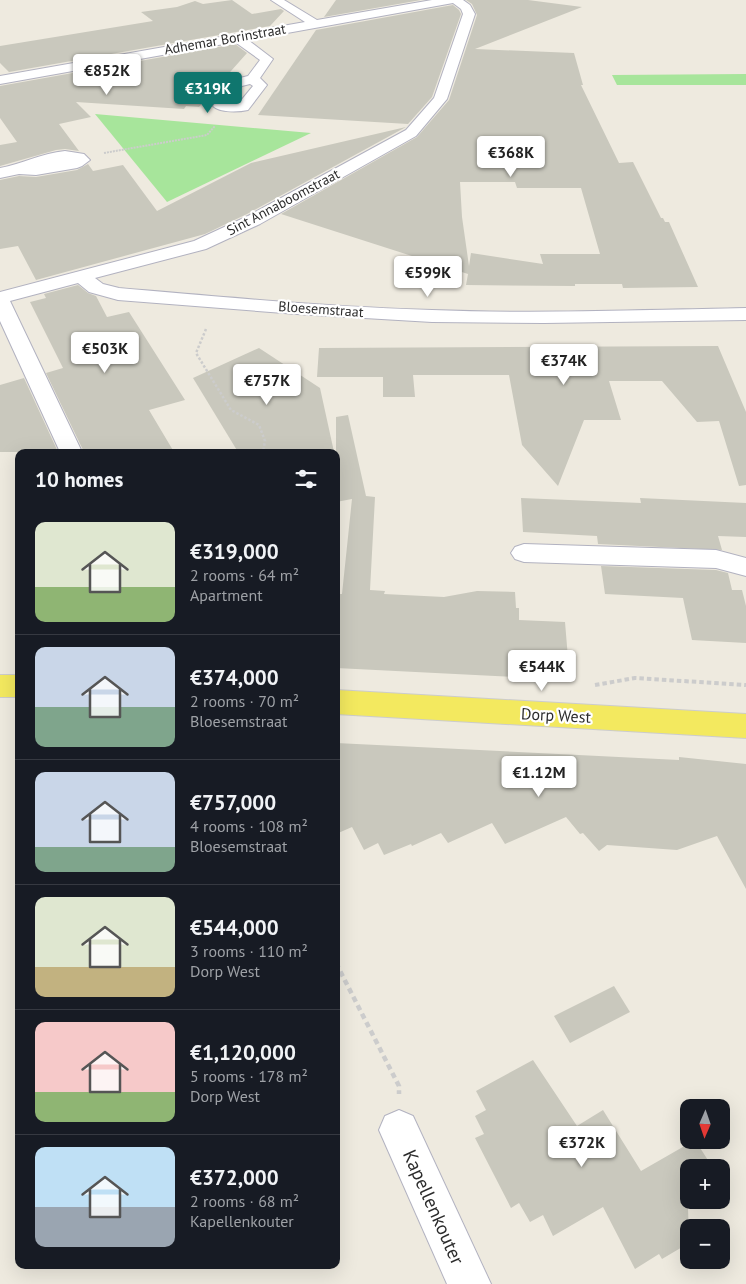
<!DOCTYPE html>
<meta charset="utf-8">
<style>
:root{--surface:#171b24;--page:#242831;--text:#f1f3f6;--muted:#9ea1a6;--line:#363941;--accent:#0f766e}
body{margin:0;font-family:"PT Sans",sans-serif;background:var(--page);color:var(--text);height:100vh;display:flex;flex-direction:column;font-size:19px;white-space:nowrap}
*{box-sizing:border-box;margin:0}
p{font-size:16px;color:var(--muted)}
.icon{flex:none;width:28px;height:28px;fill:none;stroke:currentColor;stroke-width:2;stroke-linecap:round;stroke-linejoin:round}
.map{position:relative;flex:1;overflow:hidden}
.side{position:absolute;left:15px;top:449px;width:325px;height:820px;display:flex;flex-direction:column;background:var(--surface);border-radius:10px;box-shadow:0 5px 20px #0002}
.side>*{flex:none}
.needle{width:32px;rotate:182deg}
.tools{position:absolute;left:680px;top:1099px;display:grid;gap:10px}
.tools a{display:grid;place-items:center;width:50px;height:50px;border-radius:10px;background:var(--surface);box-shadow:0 5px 20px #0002;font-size:25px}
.price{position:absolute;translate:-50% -42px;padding:0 11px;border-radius:5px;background:#fff;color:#222;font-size:16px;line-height:32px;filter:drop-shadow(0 1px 2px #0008)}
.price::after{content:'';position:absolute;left:50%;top:30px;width:15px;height:11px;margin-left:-8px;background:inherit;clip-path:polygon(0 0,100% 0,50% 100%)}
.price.on{background:var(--accent);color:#fff}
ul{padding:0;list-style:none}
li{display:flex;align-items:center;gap:15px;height:125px;padding:0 20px}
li+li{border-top:1px solid var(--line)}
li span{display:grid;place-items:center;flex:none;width:140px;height:100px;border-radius:10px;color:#555}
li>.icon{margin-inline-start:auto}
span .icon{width:60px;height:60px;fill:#fffc;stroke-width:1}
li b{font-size:21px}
h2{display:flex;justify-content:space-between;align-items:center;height:60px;padding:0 20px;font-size:21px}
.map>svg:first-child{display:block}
.green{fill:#a7e59b}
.building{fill:#c9c8bd;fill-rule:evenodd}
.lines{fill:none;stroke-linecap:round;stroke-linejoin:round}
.minor-casing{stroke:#b2b2c0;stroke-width:2}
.major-casing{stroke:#ccc;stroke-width:2}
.path-far3{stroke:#ccc;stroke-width:2;stroke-dasharray:2 1;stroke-linecap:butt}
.path-far2{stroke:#ccc;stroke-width:2.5;stroke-dasharray:2.5 2;stroke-linecap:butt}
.path-far1{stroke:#ccc;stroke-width:4;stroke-dasharray:4.5 3;stroke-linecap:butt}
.path{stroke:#ccc;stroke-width:4.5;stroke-dasharray:5.5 4;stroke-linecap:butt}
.minor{fill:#fff;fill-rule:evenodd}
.major{fill:#f3e95f;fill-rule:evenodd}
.labels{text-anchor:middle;stroke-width:4.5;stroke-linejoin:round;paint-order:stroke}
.far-street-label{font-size:14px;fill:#2c2c2c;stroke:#fff}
.street-label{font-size:16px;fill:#2c2c2c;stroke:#fff}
.near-street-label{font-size:19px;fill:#2c2c2c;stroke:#fff}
</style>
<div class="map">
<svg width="746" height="1284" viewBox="0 0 746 1284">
<rect width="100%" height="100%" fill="#eeeadf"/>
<g class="green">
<path d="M746 74V85H617L612 75Z"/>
<path d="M95 114 311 133 167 202Z"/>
</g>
<g class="building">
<path d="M232 0 252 14 281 9 284 11 270 26 9 72 0 63V46L153 21 141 12 177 7 195 1 203 4Z"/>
<path d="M336 0H421L324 17Z"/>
<path d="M466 0H528L582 7 475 49 574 53 583 85H581L619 163 633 162 661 218H663L665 222H669L698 287 623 288 622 284H575V286L466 285 468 274 281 214 417 137 449 100 477 15 472 4ZM460 182H515L517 188H581L600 254H540L543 264 471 253 469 266 462 217Z"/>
<path d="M453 5 459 10 461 14 432 97 408 124 258 115 316 30Z"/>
<path d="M235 44 247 53 199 107 186 106 184 109 76 102 91 117 59 124 79 151 65 149 56 150 0 166V145L17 142 0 118V86Z"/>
<path d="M406 127 247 214 205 234 36 280 18 246 0 249V180L19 176 36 177 77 170 88 164 93 171 123 165 157 211 251 163Z"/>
<path d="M78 285 88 293 96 296 107 317 129 312 185 400 149 410 174 452H84L46 373 63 368 30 302 46 298 44 294Z"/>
<path d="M718 346 746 412V485L739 486 719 421 697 422 662 381H609L621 420H584L558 486 522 445 509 375H413L415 397H383V377H317L319 348Z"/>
<path d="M259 348 320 388 334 452H238L193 378Z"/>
<path d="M24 378 58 452H0V385Z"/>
<path d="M348 415 366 496 375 497 370 590 385 591 384 594 444 597 477 591 515 592 516 608H519V620L565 622 570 682 535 681V678L336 668V594H342L352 499 336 502V417Z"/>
<path d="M521 498 641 503 640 498 746 503V537L718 536 722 550 598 544 597 536 523 532Z"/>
<path d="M601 566 716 570 728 573 732 590H742L746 606V643L692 640 683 598 605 594Z"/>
<path d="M336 743 679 760V757L746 764V889L717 836 677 850 607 845 599 851 583 833 580 834 566 817 505 844 492 823 448 843 441 833 412 846 411 844 384 855 378 843 364 850 352 827 336 834Z"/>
<path d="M614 986 630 1012 570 1043 554 1016Z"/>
<path d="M533 1060 577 1126 603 1110 641 1171 695 1140 713 1168H689V1200H700L688 1207 689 1243 662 1259 659 1254 635 1269 603 1207 553 1236 543 1215 530 1222 519 1203 511 1208 475 1138 484 1134 475 1116 486 1110 476 1091Z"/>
</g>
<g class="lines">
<defs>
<g id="minor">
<path d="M271 0H284L317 20 432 0H463L470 5 475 14 447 99 416 136 260 224 206 249 95 278 103 284 119 288C223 297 327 307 432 310 537 314 641 310 746 308V320L544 323 432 322 297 314 118 300 89 292 78 283 10 301 82 452H60L0 321V292L194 241 248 216 406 130 434 98 463 14 461 9 453 3 248 40 273 59 260 78 267 85 248 110C239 112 220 113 213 106L232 80 248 76 260 60 235 42 0 84V76L305 22ZM250 84 253 86 239 103 230 102 242 86Z"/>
<path d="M65 151 84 154 90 160 82 166 77 168 36 175 19 174 0 178V168C22 164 42 153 65 151Z"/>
<path d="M524 544 716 550 746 558V576L716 568 524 562 515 559 511 553 515 547Z"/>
<path d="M399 1110 413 1116 491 1284H447L379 1130 385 1116Z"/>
</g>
<g id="major">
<rect x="0" y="675" width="19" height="22"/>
<path d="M336 690 746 714V738L336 714Z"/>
</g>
</defs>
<use href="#minor" class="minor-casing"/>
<use href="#major" class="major-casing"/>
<path class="path-far3" d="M104 153 207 135 215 126"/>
<path class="path-far2" d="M206 329 196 353 231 410 259 425 265 441 263 452"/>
<path class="path-far1" d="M595 685 635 678 746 685"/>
<path class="path" d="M336 963 399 1086V1094"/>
<use href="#minor" class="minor"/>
<use href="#major" class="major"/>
</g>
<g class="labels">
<g class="far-street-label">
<text transform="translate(225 39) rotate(-10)" y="5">Adhemar Borinstraat</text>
<text transform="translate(283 202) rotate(-28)" y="5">Sint Annaboomstraat</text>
<text transform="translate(321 309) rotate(4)" y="5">Bloesemstraat</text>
</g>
<g class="street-label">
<text transform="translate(556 715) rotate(3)" y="6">Dorp West</text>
</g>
<g class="near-street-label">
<text transform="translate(434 1207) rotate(66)" y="7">Kapellenkouter</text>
</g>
</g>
</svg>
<div class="tools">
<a><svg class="needle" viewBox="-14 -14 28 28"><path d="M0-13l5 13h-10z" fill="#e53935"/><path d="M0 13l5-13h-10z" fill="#9ea1a6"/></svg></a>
<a>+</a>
<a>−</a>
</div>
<b class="price" style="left:107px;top:96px">€852K</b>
<b class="price on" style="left:208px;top:114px">€319K</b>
<b class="price" style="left:511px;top:178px">€368K</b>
<b class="price" style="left:428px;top:298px">€599K</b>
<b class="price" style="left:105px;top:374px">€503K</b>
<b class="price" style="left:564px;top:386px">€374K</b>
<b class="price" style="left:267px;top:406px">€757K</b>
<b class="price" style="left:542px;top:692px">€544K</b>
<b class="price" style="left:539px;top:798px">€1.12M</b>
<b class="price" style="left:582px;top:1168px">€372K</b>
<section class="side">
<h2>10 homes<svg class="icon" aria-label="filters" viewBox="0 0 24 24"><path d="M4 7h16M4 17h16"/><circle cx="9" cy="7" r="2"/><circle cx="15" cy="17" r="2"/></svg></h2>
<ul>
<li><span style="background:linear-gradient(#dfe7d0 65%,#8fb573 0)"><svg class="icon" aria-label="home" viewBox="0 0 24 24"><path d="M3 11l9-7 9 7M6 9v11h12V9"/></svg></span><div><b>€319,000</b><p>2 rooms · 64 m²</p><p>Apartment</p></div></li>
<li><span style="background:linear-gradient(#c9d6e8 60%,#7fa58c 0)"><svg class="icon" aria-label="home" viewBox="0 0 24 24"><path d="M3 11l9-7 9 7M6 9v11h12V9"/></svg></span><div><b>€374,000</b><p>2 rooms · 70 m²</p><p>Bloesemstraat</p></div></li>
<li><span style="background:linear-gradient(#c9d6e8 75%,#7fa58c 0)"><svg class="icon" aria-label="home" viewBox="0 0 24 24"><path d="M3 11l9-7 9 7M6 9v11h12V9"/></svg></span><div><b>€757,000</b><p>4 rooms · 108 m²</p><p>Bloesemstraat</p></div></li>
<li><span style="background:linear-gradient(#dfe7d0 70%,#c2b280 0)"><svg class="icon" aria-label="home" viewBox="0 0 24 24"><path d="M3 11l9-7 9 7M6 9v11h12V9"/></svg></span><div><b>€544,000</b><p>3 rooms · 110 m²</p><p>Dorp West</p></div></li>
<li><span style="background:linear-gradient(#f6c9c9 70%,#8fb573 0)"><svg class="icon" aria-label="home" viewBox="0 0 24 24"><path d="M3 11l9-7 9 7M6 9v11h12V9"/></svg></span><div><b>€1,120,000</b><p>5 rooms · 178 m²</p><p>Dorp West</p></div></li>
<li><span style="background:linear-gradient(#bfe0f5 60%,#9aa5b1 0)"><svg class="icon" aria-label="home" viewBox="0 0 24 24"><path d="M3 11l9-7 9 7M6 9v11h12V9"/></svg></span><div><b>€372,000</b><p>2 rooms · 68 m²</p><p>Kapellenkouter</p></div></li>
</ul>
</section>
</div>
